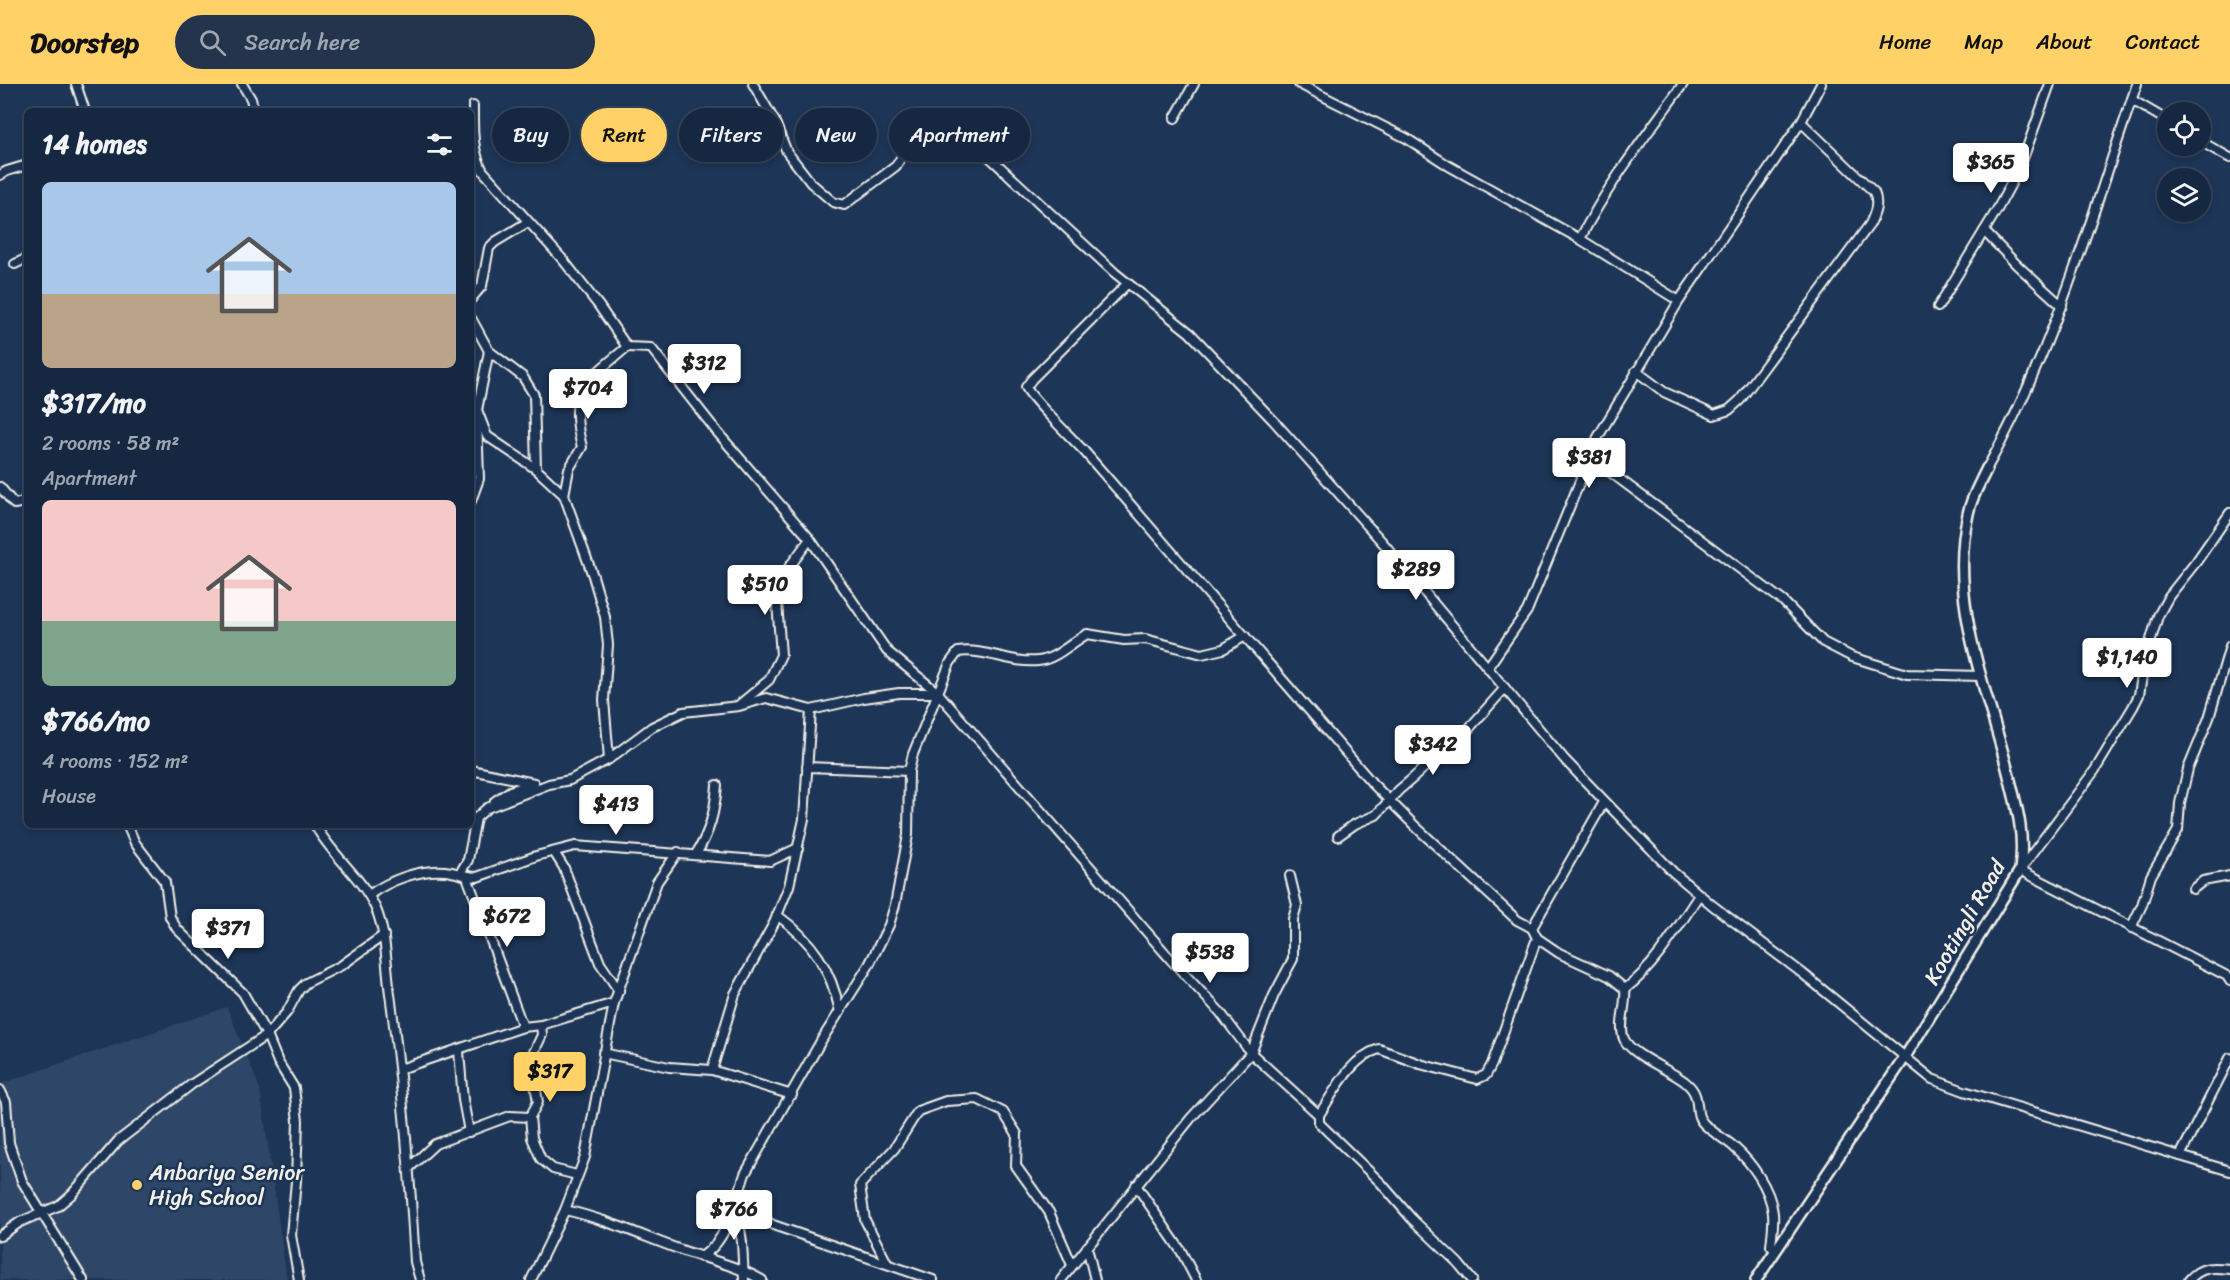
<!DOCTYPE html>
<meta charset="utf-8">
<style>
:root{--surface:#162841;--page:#23344c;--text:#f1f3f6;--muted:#9ea6b1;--line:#35445a;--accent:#ffd166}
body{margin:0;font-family:Sriracha,sans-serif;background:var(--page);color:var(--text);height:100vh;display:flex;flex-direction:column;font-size:22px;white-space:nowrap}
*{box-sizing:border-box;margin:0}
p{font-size:20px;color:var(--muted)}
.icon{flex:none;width:33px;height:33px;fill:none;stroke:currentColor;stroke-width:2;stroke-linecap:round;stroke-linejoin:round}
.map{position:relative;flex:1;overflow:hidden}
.sheet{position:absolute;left:24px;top:24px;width:450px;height:720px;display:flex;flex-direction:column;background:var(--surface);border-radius:9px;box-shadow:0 3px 9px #0003,0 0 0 2px var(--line)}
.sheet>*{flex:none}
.hud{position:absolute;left:492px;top:24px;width:570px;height:54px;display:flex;gap:12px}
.buttons{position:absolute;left:2157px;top:18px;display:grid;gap:12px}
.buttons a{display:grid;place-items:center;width:54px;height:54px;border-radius:50%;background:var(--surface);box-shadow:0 3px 9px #0003,0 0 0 2px var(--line);font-size:30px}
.price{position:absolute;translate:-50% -51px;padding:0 14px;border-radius:6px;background:#fff;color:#222;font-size:20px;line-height:39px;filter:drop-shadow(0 2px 3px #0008)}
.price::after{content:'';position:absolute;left:50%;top:36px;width:18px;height:14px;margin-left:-9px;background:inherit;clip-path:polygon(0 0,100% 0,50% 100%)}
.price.on{background:var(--accent);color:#111}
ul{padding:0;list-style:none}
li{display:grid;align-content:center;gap:12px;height:318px;padding:0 18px}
li span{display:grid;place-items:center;height:186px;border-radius:9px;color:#555}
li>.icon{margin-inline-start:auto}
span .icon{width:108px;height:108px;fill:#fffc;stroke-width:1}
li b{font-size:26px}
h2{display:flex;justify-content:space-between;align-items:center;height:72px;padding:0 18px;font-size:26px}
.chip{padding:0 21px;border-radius:27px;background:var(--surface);box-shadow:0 3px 9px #0003,0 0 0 2px var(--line);font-size:21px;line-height:54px}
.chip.on{background:var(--accent);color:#111}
header{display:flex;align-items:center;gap:36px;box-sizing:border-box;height:84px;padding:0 30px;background:var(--accent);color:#111}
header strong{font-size:28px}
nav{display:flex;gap:33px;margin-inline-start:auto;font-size:21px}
.search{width:420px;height:54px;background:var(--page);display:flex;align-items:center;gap:15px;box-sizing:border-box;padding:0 21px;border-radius:33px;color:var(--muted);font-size:22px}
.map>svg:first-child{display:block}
.built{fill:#2e4668}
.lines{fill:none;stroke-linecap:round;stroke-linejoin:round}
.minor-casing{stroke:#f4f1e8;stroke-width:12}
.tertiary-casing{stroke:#f4f1e8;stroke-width:14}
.minor{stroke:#1d3557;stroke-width:8}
.tertiary{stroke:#1d3557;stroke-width:9}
.poi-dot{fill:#ffd166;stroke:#1d3557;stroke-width:2}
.labels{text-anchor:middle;stroke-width:5;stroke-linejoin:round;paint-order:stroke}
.street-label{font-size:22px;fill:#f4f1e8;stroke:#1d3557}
.poi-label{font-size:22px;fill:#f4f1e8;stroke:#1d3557;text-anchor:start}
</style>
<header>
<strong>Doorstep</strong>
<div class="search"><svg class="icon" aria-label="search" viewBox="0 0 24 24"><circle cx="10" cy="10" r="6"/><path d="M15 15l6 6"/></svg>Search here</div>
<nav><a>Home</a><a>Map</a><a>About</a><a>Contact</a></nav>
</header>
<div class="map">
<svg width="2230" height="1196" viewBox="0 0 2230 1196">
<rect width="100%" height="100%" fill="#1d3557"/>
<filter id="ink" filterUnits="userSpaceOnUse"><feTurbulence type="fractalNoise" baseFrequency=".0167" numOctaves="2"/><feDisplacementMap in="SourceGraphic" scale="12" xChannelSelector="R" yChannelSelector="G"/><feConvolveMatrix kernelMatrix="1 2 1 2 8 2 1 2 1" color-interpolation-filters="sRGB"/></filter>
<g filter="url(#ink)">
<path class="built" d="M227 923 260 1005 287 1196H0V1000Z"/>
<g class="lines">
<defs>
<g id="minor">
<path d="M76 0 85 27"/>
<path d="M242 0 251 15 254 27"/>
<path d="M753 0 774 36 787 68 811 99 833 118 844 121 896 82 916 49 938 40 957 43 1115 189 1190 249 1273 336 1384 460 1565 676 1673 788 1712 821 1802 889 1932 995 1964 1007 2230 1087"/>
<path d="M1299 0 1406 54 1449 82 1580 155 1679 217"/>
<path d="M2132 16 2168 37"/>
<path d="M473 22C473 45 472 66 483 87L564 177 599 222 627 263 651 264 718 349 810 455 887 567 938 609 1173 878 1220 928 1251 969 1319 1031V1039L1381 1099 1412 1135 1458 1179 1472 1196"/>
<path d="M1175 34 1194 0"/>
<path d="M2200 57 2230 74"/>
<path d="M0 91 7 87 27 81"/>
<path d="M1984 147 2017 181 2062 222"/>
<path d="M1580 155C1608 100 1647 50 1683 0"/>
<path d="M15 180 27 174"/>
<path d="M1128 199 1032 295 1026 303C1029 313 1073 355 1084 367L1373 700 1416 743 1517 836 1532 844 1537 854 1559 869 1609 892 1625 905C1627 920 1618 941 1624 955 1632 972 1669 985 1684 997 1705 1013 1691 1028 1704 1040 1713 1049 1725 1055 1734 1063 1752 1079 1770 1104 1773 1129 1774 1140 1772 1151 1771 1162L1775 1166"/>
<path d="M471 215 482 202 489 164 495 158 528 138"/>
<path d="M1938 223 1998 124 2020 83 2050 0"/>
<path d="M471 234 489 267 523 293 534 311 536 385 564 411 593 492 605 533 608 561 604 616 609 675"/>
<path d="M489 267 477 326 487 352 536 385"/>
<path d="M1636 287 1664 308 1714 331 1729 326 1740 316 1870 140C1875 129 1879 120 1874 108L1801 38"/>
<path d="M1590 373 1783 517 1823 558 1852 573 1907 590 1980 592"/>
<path d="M1987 384C2055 264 2092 130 2137 0"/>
<path d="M0 403 14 420 25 418 27 422"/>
<path d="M564 411 569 385 582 363C567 305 586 298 627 263"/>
<path d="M471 417 479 395 477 331"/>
<path d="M25 418 27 409"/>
<path d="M2230 429 2196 478 2169 512 2158 532 2144 579 2139 611 2133 623 2095 686 2020 786 2227 892 2230 897"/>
<path d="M1488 583 1527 527 1598 353 1679 217 1801 38 1821 0"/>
<path d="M740 620 769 596 781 571 777 518 787 486 810 455"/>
<path d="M807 683 909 687"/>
<path d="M471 686 534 699 510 707 495 717"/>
<path d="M127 741 135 759 165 798 170 833 177 845 243 909 267 951 278 978 294 1004 298 1037 296 1097 291 1151 299 1196"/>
<path d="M315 741C332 772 362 793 376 825 387 852 386 882 390 910 402 999 410 1088 415 1178L420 1196"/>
<path d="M1338 752 1355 740 1376 731 1399 706 1412 695 1445 664 1465 649 1505 604"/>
<path d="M554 768 564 784 600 879 619 907"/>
<path d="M696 770C710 748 715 727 717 701"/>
<path d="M460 789 468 776 476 734 487 724 549 700 570 696 609 675 652 643 683 628 739 622 766 614 811 626 864 614 899 609H938"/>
<path d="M467 793 523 943"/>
<path d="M2193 805 2203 797 2230 792"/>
<path d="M369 811C390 796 419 785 445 787 457 788 466 793 477 793L536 772 575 762 770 777 798 764"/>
<path d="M777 831C813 857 831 885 840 928"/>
<path d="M1532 844 1604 718"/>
<path d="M2131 844 2142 821 2151 792 2178 746 2180 719 2188 685 2209 634 2230 562"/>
<path d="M1625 905C1655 883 1679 841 1699 811"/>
<path d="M541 941 542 951 533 970 532 983 538 1018 530 1033 532 1054 541 1075 553 1085 577 1091"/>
<path d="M459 967 463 1016 469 1048"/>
<path d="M603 969 669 983 712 986 792 1011"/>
<path d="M400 985 523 943 541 941 614 919"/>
<path d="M712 986 735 910 774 839 789 802 804 735 811 626"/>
<path d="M0 1006 6 1018 9 1059 22 1097 83 1196"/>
<path d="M1319 1031C1335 1007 1350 974 1379 965L1420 980 1477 995 1486 991 1492 980 1537 854"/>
<path d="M2180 1072 2230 974"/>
<path d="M409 1084 435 1060 510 1032 530 1033"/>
<path d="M1136 1101 1181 1167 1196 1196"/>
<path d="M736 1118 742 1158 744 1196"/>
<path d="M565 1126C606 1135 644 1153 684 1167 711 1176 737 1182 762 1196"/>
<path d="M0 1152 20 1138 58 1122 72 1110 118 1057 192 1000 267 951 287 928 299 906 306 899 342 881 384 851"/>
<path d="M1087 1163 1095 1196"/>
<path d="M701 1173C722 1159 726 1143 735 1120"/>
<path d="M887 1179 865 1136 860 1101 894 1065 918 1027 946 1017 977 1015 1003 1028 1017 1050 1016 1082 1049 1128 1072 1181"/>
<path d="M531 1196 565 1126 585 1073 614 919 657 798 678 768"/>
<path d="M933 1196 773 1141 736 1118 745 1090 821 957 869 881 889 841 895 821 908 751 909 687 913 670 950 579 958 568C985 564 1011 580 1038 577 1056 575 1071 559 1087 550L1124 556 1145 555 1202 570 1223 565 1245 552"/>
<path d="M1061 1196 1191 1034 1251 969 1274 911 1293 875V835L1297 821 1290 792"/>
<path d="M2189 1196C2201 1182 2213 1183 2230 1185"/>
</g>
<path id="tertiary" d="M1756 1196 1905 973 2020 786C2025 749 2017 724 2008 688 1987 604 1948 518 1968 430 1971 414 1980 399 1987 384"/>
</defs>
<use href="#minor" class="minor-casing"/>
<use href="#tertiary" class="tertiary-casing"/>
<use href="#minor" class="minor"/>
<use href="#tertiary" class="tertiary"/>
</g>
</g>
<circle class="poi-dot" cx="137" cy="1101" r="6"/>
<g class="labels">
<g class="street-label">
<text transform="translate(1964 838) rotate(-60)" y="8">Kootingli Road</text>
</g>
<g class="poi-label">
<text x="149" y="1096">Anbariya Senior<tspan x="149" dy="25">High School</tspan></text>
</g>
</g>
</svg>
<div class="buttons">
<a><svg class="icon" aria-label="locate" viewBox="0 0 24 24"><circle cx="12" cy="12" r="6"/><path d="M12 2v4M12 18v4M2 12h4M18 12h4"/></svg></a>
<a><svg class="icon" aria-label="layers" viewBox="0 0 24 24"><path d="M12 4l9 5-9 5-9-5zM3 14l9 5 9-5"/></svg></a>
</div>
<b class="price" style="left:1991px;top:110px">$365</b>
<b class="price" style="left:704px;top:311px">$312</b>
<b class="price" style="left:588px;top:336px">$704</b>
<b class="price" style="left:1589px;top:405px">$381</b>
<b class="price" style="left:1416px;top:517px">$289</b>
<b class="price" style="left:765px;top:532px">$510</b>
<b class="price" style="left:2127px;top:605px">$1,140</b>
<b class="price" style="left:1433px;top:692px">$342</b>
<b class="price" style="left:616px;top:752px">$413</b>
<b class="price" style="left:507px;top:864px">$672</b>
<b class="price" style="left:228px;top:876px">$371</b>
<b class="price" style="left:1210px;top:900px">$538</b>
<b class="price on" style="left:550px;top:1019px">$317</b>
<b class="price" style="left:734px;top:1157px">$766</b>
<div class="hud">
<a class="chip">Buy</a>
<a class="chip on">Rent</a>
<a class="chip">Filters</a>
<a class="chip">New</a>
<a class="chip">Apartment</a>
</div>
<section class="sheet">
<h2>14 homes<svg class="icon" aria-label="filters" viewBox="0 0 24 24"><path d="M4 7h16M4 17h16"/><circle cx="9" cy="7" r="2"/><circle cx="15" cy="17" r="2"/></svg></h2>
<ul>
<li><span style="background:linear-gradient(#a9c7e8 60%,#b9a48a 0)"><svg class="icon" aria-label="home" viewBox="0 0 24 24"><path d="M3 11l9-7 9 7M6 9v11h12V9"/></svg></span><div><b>$317/mo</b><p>2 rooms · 58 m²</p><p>Apartment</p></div></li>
<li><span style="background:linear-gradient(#f6c9c9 65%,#7fa58c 0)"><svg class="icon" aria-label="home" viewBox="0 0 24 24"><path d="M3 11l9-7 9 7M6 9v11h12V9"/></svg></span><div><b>$766/mo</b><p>4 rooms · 152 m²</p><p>House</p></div></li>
</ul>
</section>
</div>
